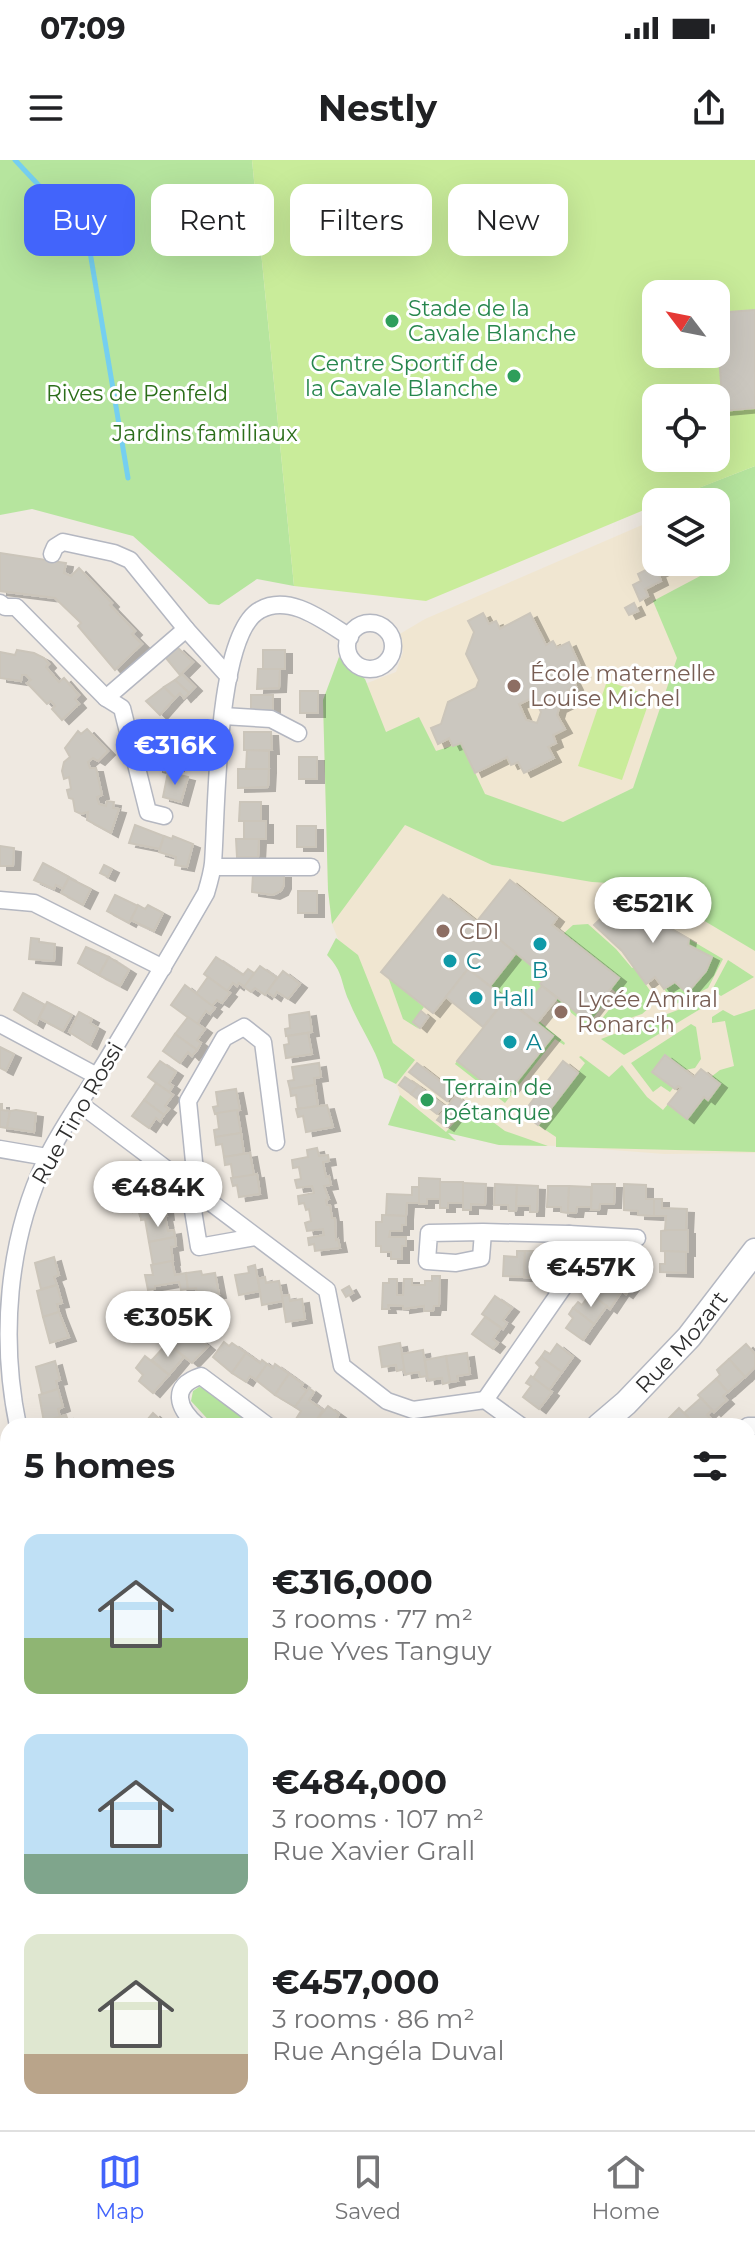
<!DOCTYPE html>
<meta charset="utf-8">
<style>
:root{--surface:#fff;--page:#f6f6f6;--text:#202124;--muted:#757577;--line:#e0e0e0;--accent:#4264fb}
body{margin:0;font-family:Montserrat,sans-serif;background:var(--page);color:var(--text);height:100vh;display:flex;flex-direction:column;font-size:30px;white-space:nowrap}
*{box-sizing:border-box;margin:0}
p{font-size:26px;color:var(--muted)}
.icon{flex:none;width:44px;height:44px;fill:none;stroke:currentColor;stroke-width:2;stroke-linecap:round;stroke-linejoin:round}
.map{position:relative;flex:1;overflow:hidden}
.details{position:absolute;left:0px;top:1258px;width:756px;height:712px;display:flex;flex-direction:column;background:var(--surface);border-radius:24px 24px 0 0;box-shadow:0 8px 32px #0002}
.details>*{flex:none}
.guide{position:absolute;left:24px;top:24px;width:708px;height:72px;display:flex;gap:16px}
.needle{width:52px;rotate:302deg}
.controls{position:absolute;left:642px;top:120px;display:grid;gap:16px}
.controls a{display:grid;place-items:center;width:88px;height:88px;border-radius:16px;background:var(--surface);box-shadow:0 8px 32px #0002;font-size:40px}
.price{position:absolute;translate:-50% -68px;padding:0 18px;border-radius:28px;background:#fff;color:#222;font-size:26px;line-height:52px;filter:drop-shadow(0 2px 4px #0008)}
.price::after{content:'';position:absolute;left:50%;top:48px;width:24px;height:18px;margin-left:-12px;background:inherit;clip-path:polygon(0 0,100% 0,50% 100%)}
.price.current{background:var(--accent);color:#fff}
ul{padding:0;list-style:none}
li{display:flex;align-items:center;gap:24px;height:200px;padding:0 24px}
li span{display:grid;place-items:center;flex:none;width:224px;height:160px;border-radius:16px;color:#555}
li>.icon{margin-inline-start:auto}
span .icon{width:96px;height:96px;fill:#fffc;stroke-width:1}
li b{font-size:34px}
h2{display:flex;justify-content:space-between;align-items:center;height:96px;padding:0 24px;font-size:34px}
.tag{padding:0 28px;border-radius:16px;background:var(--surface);box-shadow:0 8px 32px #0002;font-size:28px;line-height:72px}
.tag.current{background:var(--accent);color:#fff}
.status{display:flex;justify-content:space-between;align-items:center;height:56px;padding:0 40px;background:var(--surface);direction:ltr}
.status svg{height:22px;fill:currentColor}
header{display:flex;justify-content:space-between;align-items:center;height:104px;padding:0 24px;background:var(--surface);font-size:36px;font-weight:700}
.dock{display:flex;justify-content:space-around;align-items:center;height:112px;border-top:2px solid var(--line);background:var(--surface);font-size:22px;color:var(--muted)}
.dock a{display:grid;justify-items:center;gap:4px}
.dock .current{color:var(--accent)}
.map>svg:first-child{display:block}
.education{fill:#f0e6d1}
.green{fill:#b6e59e}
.pitch{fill:#c9ec9a;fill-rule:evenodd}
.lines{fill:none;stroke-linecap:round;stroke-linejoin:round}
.stream{stroke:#75cff0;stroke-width:5}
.building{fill:#cbc7bf;stroke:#cbc5ba;stroke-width:2;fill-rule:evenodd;filter:url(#shadow)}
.street-casing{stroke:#b4b7c1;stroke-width:19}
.secondary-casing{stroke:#b4b7c1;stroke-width:27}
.street{stroke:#fff;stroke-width:16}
.secondary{stroke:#fff;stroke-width:24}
.leisure-dot{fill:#2e9e5b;stroke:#fff;stroke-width:3}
.education-dot{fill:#8d6e63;stroke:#fff;stroke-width:3}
.culture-dot{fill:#0f9aa8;stroke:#fff;stroke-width:3}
.labels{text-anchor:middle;stroke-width:6;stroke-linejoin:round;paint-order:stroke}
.leisure-label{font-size:22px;fill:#27864d;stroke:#fff;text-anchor:start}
.park-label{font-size:22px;fill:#2c6e1b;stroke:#fff}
.education-label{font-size:22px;fill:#785e54;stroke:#fff;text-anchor:start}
.culture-label{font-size:22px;fill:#0d838f;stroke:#fff;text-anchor:start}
.street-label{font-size:22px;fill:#2e2e2e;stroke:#fff}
</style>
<div class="status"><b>07:09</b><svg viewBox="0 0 49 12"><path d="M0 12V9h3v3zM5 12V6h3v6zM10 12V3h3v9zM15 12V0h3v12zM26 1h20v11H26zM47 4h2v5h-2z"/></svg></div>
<header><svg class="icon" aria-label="menu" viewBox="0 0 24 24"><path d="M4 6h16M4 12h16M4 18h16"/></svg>Nestly<svg class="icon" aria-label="share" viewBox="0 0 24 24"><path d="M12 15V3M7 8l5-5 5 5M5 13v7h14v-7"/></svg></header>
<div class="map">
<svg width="755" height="1970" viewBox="0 0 755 1970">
<defs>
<filter id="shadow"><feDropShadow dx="7" dy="4" stdDeviation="0" flood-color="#0004"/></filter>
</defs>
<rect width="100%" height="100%" fill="#efe9e1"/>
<path class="education" d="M656 359V402H698L705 414 654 441 678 498 633 628 522 683 653 720 755 780V993L664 994 562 986 499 985 412 964 332 764 328 730 323 540 396 512 403 492 398 475 425 459Z"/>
<g class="green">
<path d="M0 0H252L294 426 257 419 219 445 209 444 133 376 32 349 0 355Z"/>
<path d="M755 306V791L644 725 592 722 492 705 405 665 332 764 328 730 323 540 339 497 365 519 386 572 419 557 436 591 461 583 485 634 563 662 633 628 677 498 653 441 704 414 698 402H716V342H674L675 337Z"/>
<path d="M588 764 616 789 632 808 634 807 657 841 642 854 592 871 620 836 611 828 619 818 563 774 573 765Z"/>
<path d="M336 778 358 795 393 883 415 900 396 924 384 918C377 890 360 868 349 841 340 821 344 813 327 795Z"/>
<path d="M689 779 723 799 708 828 676 844 664 829 675 822 687 833 706 811 712 797 688 785Z"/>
<path d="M516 793 545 817 540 823 542 826 522 851 490 826Z"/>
<path d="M728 800 754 817 721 836 712 830Z"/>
<path d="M388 817 424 847 413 862 419 869 403 859Z"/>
<path d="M604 837 607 840 587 866 556 840 557 838 586 860Z"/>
<path d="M707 839 712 842 624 895 601 879Z"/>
<path d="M755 849V992L556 987V977L538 965 585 903 579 897 581 896 609 917 622 905 647 937 663 950 668 944 687 959 704 937 708 940 720 924 711 917 720 910 734 906 725 861 712 863V857L723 850 734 856Z"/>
<path d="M539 861 565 883 564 885 555 879 505 943 455 904 457 901 489 926 495 920 509 931 553 876 537 863Z"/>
<path d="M691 864 696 867 701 899 695 908 685 910 665 895 652 912 673 928 670 932 661 926 653 932 631 903Z"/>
<path d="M400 935 446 972 470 945 505 971 548 986 499 985 448 973 456 981 388 965Z"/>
<path d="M199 1227 205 1228 258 1266H231L228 1263 225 1266H214L191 1241 193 1231Z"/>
</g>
<g class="pitch">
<path d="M252 0H755V306L663 342H656V345L426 441 294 426ZM656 134H716V194H656ZM656 238H716V298H656Z"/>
<path d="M607 521 651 536 622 620 578 606Z"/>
</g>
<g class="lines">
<path class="stream" d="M15 0 45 32 90 92 128 318"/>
</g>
<g class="building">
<path d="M755 150V248L723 251 716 153Z"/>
<path d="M0 393 66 403 64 413 71 416 79 408 112 443 110 445 135 471 132 474 142 484 115 510 78 466 81 463 55 438 0 431Z"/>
<path d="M656 395V402H673L674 405 658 413 661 421 645 429 648 436 640 441 633 425 641 421 638 414 654 406 650 398Z"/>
<path d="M634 443 638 451 629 455 625 448Z"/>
<path d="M483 453 489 464 496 461 500 469 530 453 546 485 553 481 557 488 569 482 583 513 572 518 576 526 568 530 573 541 559 548 557 555 565 569 553 575 556 583 548 587 554 598 524 613 518 602 511 605 507 597 475 613 461 583 453 586 449 578 438 584 431 568 441 564 448 542 476 528 479 520 466 494 474 472 468 461ZM534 537 541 552 537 563 526 560 519 544Z"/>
<path d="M177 487 193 502 180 515 166 498Z"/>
<path d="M17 490 34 493 44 498 49 504 46 507 59 522 64 518 79 535 75 539 79 544 62 560 52 549 55 546 51 541 47 544 27 523 31 520 26 515H22L21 521 0 518V492L15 495Z"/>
<rect x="263" y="490" width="22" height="19"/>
<path d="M258 509H280L279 528 257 529Z"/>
<path d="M182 514 195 527 189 533 175 520Z"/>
<path d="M175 520 189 533 184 538 180 533 175 538 164 527Z"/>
<path d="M164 527 175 538 160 555 146 541Z"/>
<rect x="300" y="531" width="18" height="22"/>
<path d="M251 535H273V555L251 554Z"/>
<path d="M164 564 185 570 181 584 177 583 176 586 161 582Z"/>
<path d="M87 569 108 591 98 601 93 598 88 602 90 608H96L102 635 97 637 99 644 106 646 107 641 114 642 113 648 119 649 111 673 87 660 88 652 81 654 75 651 73 639 69 638 67 630 71 629 69 617 64 619 62 611 64 602 70 597 65 588 78 571 81 574Z"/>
<path d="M244 572H271L272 590H244Z"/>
<path d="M161 582 176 586 175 590 181 592 177 607 173 606 170 612 156 608Z"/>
<path d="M247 590 269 591V609H246Z"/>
<rect x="299" y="597" width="18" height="22"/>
<path d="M238 609H269L268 627 238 628Z"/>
<path d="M168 612 188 617 181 642 163 637Z"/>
<path d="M240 642H261V661H239Z"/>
<rect x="244" y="661" width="22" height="18"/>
<path d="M135 665 164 676 160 689 129 683Z"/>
<rect x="297" y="666" width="19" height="21"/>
<path d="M164 676 172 679 173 676 193 684 187 707 175 705 176 697 159 692Z"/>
<path d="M236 679H259L258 697H237Z"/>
<path d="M0 686 14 688 13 706H0Z"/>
<path d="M43 703 69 717 63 729 56 725 54 729 34 720Z"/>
<path d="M104 705 112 709 108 717 100 713Z"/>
<path d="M253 714H284V725L281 731 273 735 252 732Z"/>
<path d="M69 718 91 729 83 745 61 733Z"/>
<path d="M510 720 557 758 552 765 619 818 586 860 540 824 545 817 477 761Z"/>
<rect x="298" y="731" width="19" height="22"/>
<path d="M638 734 666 758 661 763 689 779 688 785 712 797 706 811 687 833 675 822 664 829 655 817 646 824 622 791 594 765 616 744 620 748Z"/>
<path d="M115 735 138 746 129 763 107 751Z"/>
<path d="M443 735 516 793 490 826 468 809 433 853 381 812Z"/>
<path d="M138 745 145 749 148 745 163 753 154 771 131 760Z"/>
<path d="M31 778 39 779V782L55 784 54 801 29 799Z"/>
<path d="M86 787 109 797 99 815 78 803Z"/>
<path d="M109 797 129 810 120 826 99 815Z"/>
<path d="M216 797 243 815 248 809 254 813 245 827 239 823 237 826 233 823 227 831 204 814Z"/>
<path d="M260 806 277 818 265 835 255 828 251 832 244 827Z"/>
<path d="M468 809 506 839 483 867 446 837Z"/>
<path d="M283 811 300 824 288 839 277 832 274 837 267 832Z"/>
<path d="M208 817 230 833 222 843 217 840 212 846 196 834Z"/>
<path d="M185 825 215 848 210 854 206 851 197 864 171 845Z"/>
<path d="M542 826 557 838 537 863 522 851Z"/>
<path d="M23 833 45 845 36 864 14 850Z"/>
<path d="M506 839 553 876 509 931 495 920 490 927 457 901Z"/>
<path d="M47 842 72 855 63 871 39 858Z"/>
<path d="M421 851 428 857 420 868 413 862Z"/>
<path d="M79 852 92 859 90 863 98 868 90 885 69 872Z"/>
<path d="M309 852 312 872 286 876 285 869 290 868 289 855Z"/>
<path d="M188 857 205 869 197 880 201 883 197 890 175 874Z"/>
<path d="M308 873 312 894 286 898 284 885 289 884 288 876Z"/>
<path d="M175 874 197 890 192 896 188 892 180 903 163 891Z"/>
<path d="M0 887 14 894 6 911 0 908Z"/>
<path d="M665 895 694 917 701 909 720 924 708 940 704 937 687 959 668 944 681 928 678 926 675 929 652 912Z"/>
<path d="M160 901 176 912 169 923 173 926 169 932 148 917Z"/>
<path d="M563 901 578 913 538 965 523 953Z"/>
<path d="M319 903 321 917 314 918 315 925 290 929 288 921 294 920 292 907Z"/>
<path d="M417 903 454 932 447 941 409 912Z"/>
<path d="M405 917 418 926 411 934 399 925Z"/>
<path d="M156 923 173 935 165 946 169 949 164 955 144 940Z"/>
<path d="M315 925 318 946 298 949 296 935 291 936 290 929Z"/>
<path d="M418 926 444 946 437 954 411 934Z"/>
<path d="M236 929 240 950 215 954 213 947 218 946 216 932Z"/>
<path d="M456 936 465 943 447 967 437 960Z"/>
<path d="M144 940 164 955 160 961 156 958 149 968 132 956Z"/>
<path d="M0 944H2V950L10 951 7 968 0 967Z"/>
<path d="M327 945 333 967 306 972 303 956 298 957 296 949Z"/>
<path d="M16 950 36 953 34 972 7 968 10 951Z"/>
<path d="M237 950 241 973 215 977 214 970 219 969 217 953Z"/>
<path d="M241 973 244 994 224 997 222 984 216 985 215 977Z"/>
<path d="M317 988 319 996 328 995 329 1001 323 1002 326 1017 329 1016 331 1025 324 1026 329 1039 326 1040 327 1045H330L332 1058H335L336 1080 338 1079 340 1088 315 1091 314 1084 309 1085 308 1078 324 1075 323 1069 307 1071 305 1063 311 1061 309 1049 306 1050 304 1043 299 1044 298 1036 314 1033 312 1026 297 1028 295 1020 301 1019 299 1007 293 1008 292 1000 308 997 307 990Z"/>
<path d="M250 993 254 1015 233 1018 231 1004 225 1005 224 997Z"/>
<path d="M257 1014 260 1034 239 1037 237 1025 233 1026 231 1018Z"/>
<path d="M419 1018 440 1019V1039H427V1044H419Z"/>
<path d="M440 1022H463V1043H448V1048H440Z"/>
<path d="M463 1023 486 1024 485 1045 471 1044V1050H463Z"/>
<path d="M495 1024 517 1025 516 1051H509L508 1045H494Z"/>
<path d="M592 1024H615L614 1044H600L599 1050H591Z"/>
<path d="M624 1024 646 1025V1039H654V1056L638 1055V1051L624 1050Z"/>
<path d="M517 1025 538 1026 537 1052H530V1046H516Z"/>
<path d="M548 1026H569L568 1053 561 1052V1047H547Z"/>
<path d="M569 1026 591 1027V1047H577L576 1053H568Z"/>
<path d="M412 1027H419V1043H407L406 1056 386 1055 387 1034 412 1035Z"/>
<path d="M156 1036 158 1049 166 1048 167 1056 141 1060 140 1051 133 1052 131 1040Z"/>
<path d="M654 1039H662V1048L687 1049 686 1070H665L666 1056H654Z"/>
<path d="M382 1055 406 1056V1065H402V1071H390L389 1077H406V1086H402V1099H391V1092H381V1086H376V1062H382Z"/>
<path d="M165 1056 168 1071 174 1070 175 1077 149 1082 145 1059Z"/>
<path d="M668 1070H688V1092L661 1091V1071Z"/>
<path d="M175 1077 176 1086 171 1087 173 1101 153 1105 149 1082Z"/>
<path d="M517 1091H525L524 1117 503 1116 504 1096 517 1097Z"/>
<path d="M525 1091H533V1097H545L544 1118 524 1117Z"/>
<path d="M665 1091 686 1092V1113L660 1112V1104H665Z"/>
<path d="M54 1097 59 1115 54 1117 57 1125 41 1129 35 1103Z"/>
<path d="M172 1101 175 1115 186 1113 188 1129 181 1130 179 1122 155 1126V1129L148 1130 145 1115H153L151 1105Z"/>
<path d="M255 1105 260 1131 239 1135 235 1115 249 1113 248 1107Z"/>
<path d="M622 1105 639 1117 626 1134 605 1119 610 1113 614 1116Z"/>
<path d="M201 1111 202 1115 215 1113 219 1134 198 1137 196 1128 188 1129 186 1113Z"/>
<path d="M432 1116H440L439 1146H434L433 1151H424V1146L403 1149V1146L388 1145 389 1149H382L383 1123H389V1119H397V1135H403L404 1119H412V1125H425V1121H432Z"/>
<path d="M265 1117 266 1123 279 1121 283 1141 262 1145 258 1119Z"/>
<path d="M606 1120 622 1131 610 1149 589 1133 593 1127 598 1131Z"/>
<path d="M57 1125 62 1143 57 1144 59 1152 43 1157 37 1131Z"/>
<path d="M349 1126 353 1133 346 1137 342 1130Z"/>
<path d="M590 1134 607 1146 594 1164 573 1148 578 1142 582 1145Z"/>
<path d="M289 1135 290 1141 302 1139 305 1159 286 1162 282 1136Z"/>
<path d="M495 1136 512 1148 503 1160 507 1163 503 1169 482 1154Z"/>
<path d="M573 1148 594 1164 583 1180 566 1168 573 1158 569 1154Z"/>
<path d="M59 1152 69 1177 50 1183 43 1157Z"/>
<path d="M485 1157 501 1168 493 1179 498 1183 493 1189 472 1174Z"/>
<path d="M184 1167 208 1186 192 1203 170 1185Z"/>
<path d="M224 1182 229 1186 232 1183 246 1193 232 1213 213 1197Z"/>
<path d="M400 1183 405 1209 397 1211 396 1205 382 1207 379 1187Z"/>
<path d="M557 1184 573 1197 562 1212 541 1197 545 1191 550 1194Z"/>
<path d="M746 1184 755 1194V1207L745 1217 729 1199Z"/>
<path d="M170 1185 184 1197 169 1215 152 1200 163 1188 165 1190Z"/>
<path d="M423 1190 427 1216 420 1217 419 1212 405 1214 402 1194Z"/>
<path d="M246 1193 260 1203 262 1200 267 1204 256 1220 250 1216 246 1222 232 1213Z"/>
<path d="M467 1193 470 1214 457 1216 458 1221 450 1222 446 1196Z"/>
<path d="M145 1196 169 1215 153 1233 139 1221 143 1215 136 1208Z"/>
<path d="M446 1196 450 1222 443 1224 442 1218 428 1220 425 1200Z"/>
<path d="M541 1197 562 1212 549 1230 533 1218 540 1207 536 1203Z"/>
<path d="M729 1199 745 1217 728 1232 716 1219 720 1215 717 1210Z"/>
<path d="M55 1201 60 1220 56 1221 58 1229 42 1234 36 1207Z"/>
<path d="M267 1204 273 1208 275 1204 289 1214 275 1235 256 1220Z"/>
<path d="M289 1214 303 1224 301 1227 307 1231 295 1247 275 1235Z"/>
<path d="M531 1216 552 1232 539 1249 523 1237 531 1226 526 1223Z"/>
<path d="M716 1219 728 1232 723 1236 727 1240 714 1252 698 1235Z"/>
<path d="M309 1228 314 1232 309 1240 323 1250 312 1266H306L296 1259 301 1251 295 1247Z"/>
<path d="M58 1229 63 1247 58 1249 60 1257 44 1262 39 1235Z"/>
<path d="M701 1238 712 1250 707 1255 711 1259 703 1266H696L684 1253Z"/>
<path d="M328 1246 339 1254 336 1259 345 1260 341 1266H312Z"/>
<path d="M679 1248 684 1253 696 1266H669L673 1262 669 1258Z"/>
<path d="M153 1253 166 1265 165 1266H142Z"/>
<path d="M66 1255 70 1266H48L46 1261Z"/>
<path d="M749 1364 755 1367V1399L748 1396Z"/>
<path d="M8 1407V1451L0 1454V1417L4 1416 2 1409Z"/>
<path d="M751 1532 755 1535V1562L753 1565 748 1561V1536Z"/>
<path d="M748 1573 755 1579V1608L748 1602Z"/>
<path d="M8 1595V1621L0 1616V1602Z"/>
<path d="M0 1616 8 1621V1631L0 1644Z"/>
<path d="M755 1683V1705L748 1700V1692Z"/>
<path d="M748 1700 755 1705V1713L752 1710 748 1715Z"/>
<path d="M4 1741 8 1743V1772L4 1770 0 1775V1749Z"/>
<path d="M340 1962H371L357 1970H345Z"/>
<path d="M543 1962H563L565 1966 562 1970H547Z"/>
<path d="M610 1962H639L640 1970H612Z"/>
<path d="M668 1962H686V1968L690 1967V1970H669Z"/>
</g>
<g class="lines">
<defs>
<g id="street">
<path d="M52 394 55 387 63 382 114 393 130 400 186 469"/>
<path d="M0 443 5 447H16L106 538 122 548 148 652 164 656"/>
<circle cx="370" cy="486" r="23"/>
<path d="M106 538 186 469 229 517"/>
<path d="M223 556 271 559 298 573"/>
<path d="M213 707H311"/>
<path d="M0 740 34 743 163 808"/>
<path d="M0 864 97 916"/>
<path d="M80 944 327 1130 342 1206 387 1241 413 1250 485 1240 521 1266"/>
<path d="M0 989 47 997"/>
<path d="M189 1026 199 1087 255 1077"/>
<path d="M197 1032 188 941 224 878 244 867 263 882 276 982"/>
<path d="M483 1072 429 1073 427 1101 456 1103 481 1098 483 1072 569 1074 578 1106 485 1240"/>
<path d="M569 1074 637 1078"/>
<path d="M18 1266C0 1179 7 1081 46 1000 63 964 89 930 110 895 142 842 175 787 206 733 209 723 212 713 213 703 217 654 215 474 260 450 290 433 325 462 350 477"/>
<path d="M198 1266C177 1248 170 1226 201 1216L268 1266"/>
<path d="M748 1266H755"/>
<path d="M748 1314 755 1312"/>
<path d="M748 1329 755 1333"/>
<path d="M0 1331 8 1328"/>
<path d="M0 1345 8 1367"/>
<path d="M0 1399 8 1397"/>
<path d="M748 1653 755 1649"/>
<path d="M0 1670 8 1662"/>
<path d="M0 1715 8 1717"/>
<path d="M137 1962 140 1970"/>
<path d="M495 1962 499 1970"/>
<path d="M252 1970 261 1962"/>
<path d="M294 1970 305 1962"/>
<path d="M433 1970 453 1962"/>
<path d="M729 1970V1962"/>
</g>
<g id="secondary">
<path id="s1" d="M599 1266 626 1243 689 1177 755 1091"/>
<path d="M0 1495 8 1493"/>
<path d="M748 1764 755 1765"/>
<path d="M748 1814 755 1813"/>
</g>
</defs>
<use href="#street" class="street-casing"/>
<use href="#secondary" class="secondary-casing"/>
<use href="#street" class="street"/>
<use href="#secondary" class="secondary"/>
</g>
<g class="leisure-dot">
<circle cx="392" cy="161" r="8"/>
<circle cx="514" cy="216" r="8"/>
<circle cx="427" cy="940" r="8"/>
</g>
<g class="education-dot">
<circle cx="514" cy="526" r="8"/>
<circle cx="443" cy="771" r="8"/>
<circle cx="561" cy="852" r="8"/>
</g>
<g class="culture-dot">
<circle cx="540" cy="784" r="8"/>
<circle cx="450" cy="801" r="8"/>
<circle cx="476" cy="838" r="8"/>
<circle cx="510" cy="882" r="8"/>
</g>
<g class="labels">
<g class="leisure-label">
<text x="408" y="156">Stade de la<tspan x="408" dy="25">Cavale Blanche</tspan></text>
<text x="498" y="211" text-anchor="end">Centre Sportif de<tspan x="498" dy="25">la Cavale Blanche</tspan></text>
<text x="443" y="935">Terrain de<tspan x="443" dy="25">pétanque</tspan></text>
</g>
<g class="park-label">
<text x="137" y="241">Rives de Penfeld</text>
<text x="205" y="281">Jardins familiaux</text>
</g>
<g class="education-label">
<text x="530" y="521">École maternelle<tspan x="530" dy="25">Louise Michel</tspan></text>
<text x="459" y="779">CDI</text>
<text x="577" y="847">Lycée Amiral<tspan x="577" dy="25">Ronarc'h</tspan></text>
</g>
<g class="culture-label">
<text x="466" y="809">C</text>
<text x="540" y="818" text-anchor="middle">B</text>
<text x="492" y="846">Hall</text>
<text x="526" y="890">A</text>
</g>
<g class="street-label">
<text transform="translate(77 953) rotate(-60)" y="8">Rue Tino Rossi</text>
<text dy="8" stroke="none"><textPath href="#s1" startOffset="118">Rue Mozart</textPath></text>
</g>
</g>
</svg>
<div class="controls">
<a><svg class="needle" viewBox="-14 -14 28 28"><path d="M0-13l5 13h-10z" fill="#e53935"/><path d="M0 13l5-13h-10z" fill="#757577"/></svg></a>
<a><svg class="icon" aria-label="locate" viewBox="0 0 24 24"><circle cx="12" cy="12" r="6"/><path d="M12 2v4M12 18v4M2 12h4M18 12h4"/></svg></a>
<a><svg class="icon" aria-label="layers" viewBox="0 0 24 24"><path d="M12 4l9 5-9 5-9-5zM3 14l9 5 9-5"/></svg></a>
</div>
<b class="price current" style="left:175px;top:627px">€316K</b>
<b class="price" style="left:653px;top:785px">€521K</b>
<b class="price" style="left:158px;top:1069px">€484K</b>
<b class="price" style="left:591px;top:1149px">€457K</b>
<b class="price" style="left:168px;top:1199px">€305K</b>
<div class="guide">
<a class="tag current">Buy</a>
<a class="tag">Rent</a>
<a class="tag">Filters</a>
<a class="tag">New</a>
</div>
<section class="details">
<h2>5 homes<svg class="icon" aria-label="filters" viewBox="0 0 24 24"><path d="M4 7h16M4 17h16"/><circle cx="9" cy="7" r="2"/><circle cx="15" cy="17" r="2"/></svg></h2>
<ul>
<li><span style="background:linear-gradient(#bfe0f5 65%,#8fb573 0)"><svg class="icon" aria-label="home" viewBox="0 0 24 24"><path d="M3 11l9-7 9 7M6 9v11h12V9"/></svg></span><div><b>€316,000</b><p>3 rooms · 77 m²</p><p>Rue Yves Tanguy</p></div></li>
<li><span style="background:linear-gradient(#bfe0f5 75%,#7fa58c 0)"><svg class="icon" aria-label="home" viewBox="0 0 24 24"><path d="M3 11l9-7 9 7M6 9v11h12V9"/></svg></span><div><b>€484,000</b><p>3 rooms · 107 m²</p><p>Rue Xavier Grall</p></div></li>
<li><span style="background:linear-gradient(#dfe7d0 75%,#b9a48a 0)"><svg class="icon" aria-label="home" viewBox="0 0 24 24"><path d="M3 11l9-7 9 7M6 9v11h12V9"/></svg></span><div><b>€457,000</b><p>3 rooms · 86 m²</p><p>Rue Angéla Duval</p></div></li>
</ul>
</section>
</div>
<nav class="dock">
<a class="current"><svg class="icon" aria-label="map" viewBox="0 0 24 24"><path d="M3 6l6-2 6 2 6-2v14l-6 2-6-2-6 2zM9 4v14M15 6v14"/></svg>Map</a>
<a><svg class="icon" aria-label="saved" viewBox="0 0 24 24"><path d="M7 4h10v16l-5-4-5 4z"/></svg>Saved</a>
<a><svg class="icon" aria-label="home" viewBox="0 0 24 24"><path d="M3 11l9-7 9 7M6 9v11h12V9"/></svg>Home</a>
</nav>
